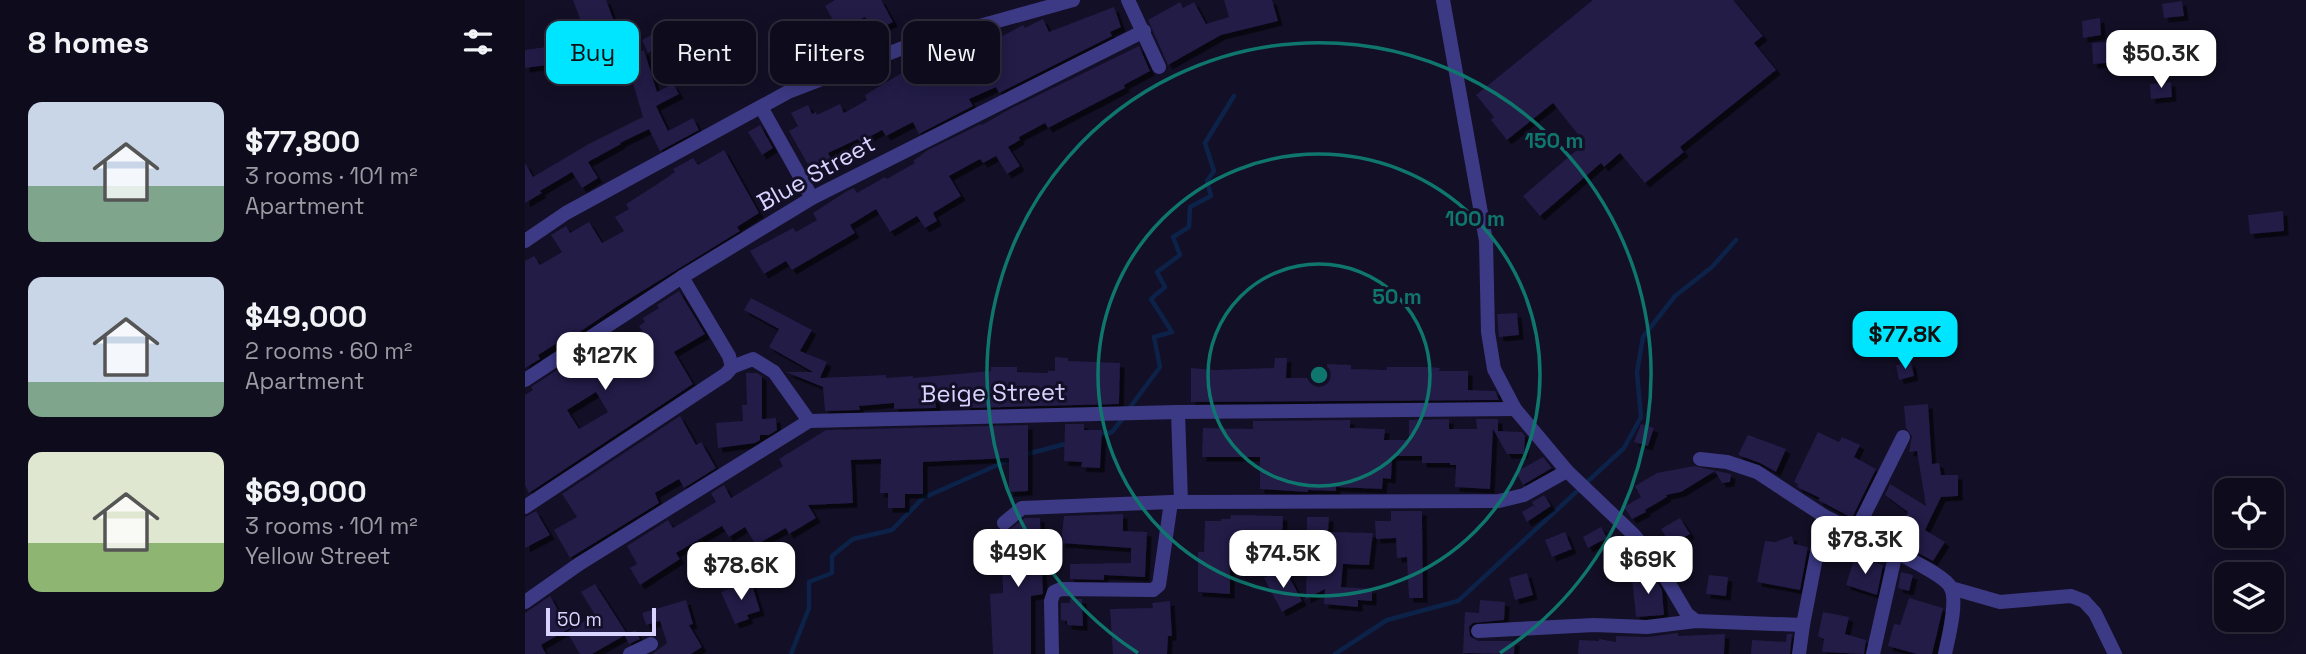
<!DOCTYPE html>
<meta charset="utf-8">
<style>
:root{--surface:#0e0b1c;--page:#1c1929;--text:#f1f3f6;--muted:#9b9ba3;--line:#2e2b3b;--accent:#00e5ff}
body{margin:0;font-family:"Space Grotesk",sans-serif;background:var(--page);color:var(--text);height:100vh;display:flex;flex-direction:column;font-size:26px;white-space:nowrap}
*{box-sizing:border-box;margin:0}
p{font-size:23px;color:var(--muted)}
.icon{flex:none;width:38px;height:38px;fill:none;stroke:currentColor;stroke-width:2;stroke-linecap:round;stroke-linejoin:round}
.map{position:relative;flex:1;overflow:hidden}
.details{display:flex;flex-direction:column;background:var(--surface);width:525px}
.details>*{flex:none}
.top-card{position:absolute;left:21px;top:21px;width:665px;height:63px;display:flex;gap:14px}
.tools{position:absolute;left:1689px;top:478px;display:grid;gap:14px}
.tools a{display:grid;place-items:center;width:70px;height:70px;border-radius:14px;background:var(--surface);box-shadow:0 4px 18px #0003,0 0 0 2px var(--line);font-size:35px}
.scale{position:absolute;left:21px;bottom:18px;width:110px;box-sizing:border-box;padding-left:7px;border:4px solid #d9d4ff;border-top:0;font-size:19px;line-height:24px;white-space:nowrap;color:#d9d4ff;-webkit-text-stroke:5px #130f26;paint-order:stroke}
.price{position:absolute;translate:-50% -60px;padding:0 16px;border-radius:14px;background:#fff;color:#222;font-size:23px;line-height:46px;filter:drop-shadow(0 2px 4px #0008)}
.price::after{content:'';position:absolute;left:50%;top:42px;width:21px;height:16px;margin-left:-10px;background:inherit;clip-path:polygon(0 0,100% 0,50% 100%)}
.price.selected{background:var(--accent);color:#111}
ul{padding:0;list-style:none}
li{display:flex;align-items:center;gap:21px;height:175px;padding:0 28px}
li span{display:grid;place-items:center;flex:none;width:196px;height:140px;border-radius:14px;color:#555}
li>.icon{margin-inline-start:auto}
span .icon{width:84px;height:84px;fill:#fffc;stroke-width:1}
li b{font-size:30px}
h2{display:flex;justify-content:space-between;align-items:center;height:84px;padding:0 28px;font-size:30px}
.pill{padding:0 24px;border-radius:14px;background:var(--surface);box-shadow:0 4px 18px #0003,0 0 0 2px var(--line);font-size:24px;line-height:63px}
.pill.selected{background:var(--accent);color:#111}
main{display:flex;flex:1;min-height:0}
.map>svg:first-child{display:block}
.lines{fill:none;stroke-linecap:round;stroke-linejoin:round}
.stream{stroke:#0c2248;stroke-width:4.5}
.building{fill:#241b47;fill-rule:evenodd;filter:url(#shadow)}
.minor{stroke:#3d3a85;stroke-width:14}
.ring{fill:none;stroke:#0f766e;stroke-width:3.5}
.labels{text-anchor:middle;stroke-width:6;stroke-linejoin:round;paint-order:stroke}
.street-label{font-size:24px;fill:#d9d4ff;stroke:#130f26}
.centre{fill:#0f766e;stroke:#130f26;stroke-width:3.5}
.ring-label{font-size:21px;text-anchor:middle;font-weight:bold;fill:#0f766e;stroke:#130f26;stroke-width:6;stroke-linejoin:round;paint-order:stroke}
</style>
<main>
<section class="details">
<h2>8 homes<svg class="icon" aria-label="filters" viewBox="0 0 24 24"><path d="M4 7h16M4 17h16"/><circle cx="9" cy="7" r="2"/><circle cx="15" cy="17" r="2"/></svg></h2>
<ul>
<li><span style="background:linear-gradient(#c9d6e8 60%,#7fa58c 0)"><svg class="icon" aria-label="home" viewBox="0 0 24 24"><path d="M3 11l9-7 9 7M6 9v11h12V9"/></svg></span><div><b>$77,800</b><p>3 rooms · 101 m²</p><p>Apartment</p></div></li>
<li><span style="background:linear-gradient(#c9d6e8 75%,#7fa58c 0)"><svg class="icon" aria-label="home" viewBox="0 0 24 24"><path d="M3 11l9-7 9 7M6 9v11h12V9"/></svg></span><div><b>$49,000</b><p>2 rooms · 60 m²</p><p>Apartment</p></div></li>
<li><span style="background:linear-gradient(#dfe7d0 65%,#8fb573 0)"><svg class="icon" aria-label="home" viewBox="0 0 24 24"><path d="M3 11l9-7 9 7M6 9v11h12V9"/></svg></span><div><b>$69,000</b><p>3 rooms · 101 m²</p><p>Yellow Street</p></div></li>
</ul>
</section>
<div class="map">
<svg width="1781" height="654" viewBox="0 0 1781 654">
<defs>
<filter id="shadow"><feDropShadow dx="4.5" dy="4.5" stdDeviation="0" flood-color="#0009"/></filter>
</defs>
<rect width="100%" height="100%" fill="#130f26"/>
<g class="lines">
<g class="stream">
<path d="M603 410 635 367 629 337 647 332 626 299 640 287 632 272 655 255 648 237 664 227 665 207 686 196 682 181 689 171 680 143 709 96"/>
<path d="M573 436 587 432 598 418"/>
<path d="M498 455 544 443"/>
<path d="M266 654 284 608V582L307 573V556L328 539 367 530 398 498 486 459"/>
<path d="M810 654 862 620 933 601 1099 448 1116 417 1112 372 1118 337 1150 296 1187 267 1211 240"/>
</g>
</g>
<g class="building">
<path d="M48 0H81L89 21 60 32Z"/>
<path d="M310 0H356L368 22 348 32 340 17 314 31 300 6Z"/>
<path d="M699 0H747L753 21 696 35 643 65 623 20 655 2 658 8 669 2 681 24 704 17Z"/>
<path d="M1068 0H1208L1238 36 1229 43 1251 70 1155 147 1159 152 1120 183 1095 153 1079 167 1076 163 1015 216 998 196 1060 143 1028 103 982 140 966 120 969 117 951 95Z"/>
<path d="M1657 1 1659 16 1639 18 1637 4Z"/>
<path d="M589 7 596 27 585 32 587 36 474 93 471 87 444 99 448 106 394 134 388 122 361 136 357 130 335 142 333 139 303 153 306 158 285 168 264 131 273 126 266 113 283 105 287 114 291 112 292 115 315 104 319 113 342 100 340 95 390 65 392 69 422 54 425 61 458 46 456 43 472 34 474 38 498 25 500 28 518 19 524 32Z"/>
<path d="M1575 18 1576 35 1558 38 1557 21Z"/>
<path d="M160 25 164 36 148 44 143 34Z"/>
<path d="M131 33 137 46 123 53 117 40Z"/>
<path d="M1591 41 1593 62 1568 64 1567 43Z"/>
<path d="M42 44 45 62 0 68V50Z"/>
<path d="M614 46 625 71 599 85 600 88 523 128 520 123 494 137 495 140 483 147 495 166 482 174 471 156 458 163 455 159 424 176 436 196 408 213 412 221 400 228 392 216 365 232 351 209 325 225 330 233 267 270 261 261 239 274 225 251 268 228 271 232 292 220 288 213 322 191 329 188 332 193 360 177 362 179 390 163 388 161 403 150 456 124 457 125 485 109Z"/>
<path d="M119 50 132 92 148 84 154 94 131 106 143 131 168 118 174 130 135 151 124 129 95 143 96 144 63 162 73 178 57 188 47 172 15 191 17 193 0 203V163L8 177 62 145 118 117 100 56Z"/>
<path d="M98 53 102 67 87 71 83 58Z"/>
<path d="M1646 82 1647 97 1626 99 1625 84Z"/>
<path d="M235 125 248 148 237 155 223 132Z"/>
<path d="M199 150 234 213 212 227 215 231 93 306 40 342 39 339 13 355 15 359 0 368V261L9 256 15 265 37 252 26 235 41 226 45 233 64 222 77 243 99 231 90 217 104 209 101 204 131 185 150 172 148 169 168 158 173 165Z"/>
<path d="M1758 211 1759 231 1725 234 1723 215Z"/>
<path d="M154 291 180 334 149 352 168 384 4 493 0 485V395L8 390 6 387 89 333 103 358 125 345 114 326 120 322 118 318 134 308 132 305ZM71 392 83 412 54 429 42 410Z"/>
<path d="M226 298 287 330 275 351 302 362 295 378 361 375V378L388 376V378L466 371V367H492V372L523 373V371H530V357L543 358V361L595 363 594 404 441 408 440 391 410 394 411 408 369 409V403L334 406 335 410 300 411 298 387 261 372H288L244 347 254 329 219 310Z"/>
<path d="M992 313 994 335 974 337 972 314Z"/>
<path d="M750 358H762L761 378H784V370H802V364L826 365V369L862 370V367H904L915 368 914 371H943V390L970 391 974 400 666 402V368L690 370 749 368Z"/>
<path d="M1386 362 1389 376 1374 380 1371 365Z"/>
<path d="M221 373H232L237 376V419L251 418 252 430 244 435H235V440L230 443 193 448 191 423 218 421 217 405H222Z"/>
<path d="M1403 404 1407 464 1414 463 1416 475H1433V496L1416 497 1400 530 1420 542 1408 561 1370 541 1383 512 1360 495 1365 484 1401 506 1392 451 1384 452 1387 436 1381 428 1379 406Z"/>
<path d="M155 416 171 445 176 442 191 468 159 488 154 479 130 493 134 503 45 558 29 530 52 517 37 494Z"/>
<path d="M924 419V429H952L951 419H973V431L997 432 1000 436 999 454H982L968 429 965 489 930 487 931 465H925V463H897V456H867L866 479 858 478 857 489 811 487V491L783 490V492L735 489V457H677L678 428 728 429V421L825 420V428L860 429 859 440H884V420Z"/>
<path d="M540 424H559V430H577L575 468 556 467 557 462 539 461Z"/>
<path d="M1116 424 1129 428 1123 446 1109 442Z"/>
<path d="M503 425V491L484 492V458L398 462V494H380V508H363V493H355L356 459 326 460 328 503 283 505 291 518 264 534 261 528 231 545 220 527 204 537 197 526 151 553 155 559 115 585 105 568 112 564 102 546 143 520 148 528 191 502 186 493 199 485 206 498 258 466 254 459 301 430Z"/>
<path d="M1293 432 1314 442 1317 437 1335 445 1329 457 1351 469 1327 518 1293 500 1295 498 1274 488 1272 486 1273 484 1269 482Z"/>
<path d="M1223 435 1261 449 1251 472 1235 463 1213 455Z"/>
<path d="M1018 457 1027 468 998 485 991 472Z"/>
<path d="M1169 466 1206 474 1205 482 1197 483 1190 471 1156 492 1141 495 1142 497 1120 510 1121 512 1107 519 1099 507 1116 497 1110 486 1132 473Z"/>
<path d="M1019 495 1026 506 1002 522 997 512 1009 505 1011 510 1007 502Z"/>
<path d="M11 511 25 535 0 548V517Z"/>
<path d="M866 511H897L898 598H884L882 557 872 558 871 538 851 539 850 521H866Z"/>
<path d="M598 514V531L622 532 620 577 579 575V580L545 579V564L606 563V548L536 543 539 516Z"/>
<path d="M706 515 758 516 757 544 705 542V594L673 592V552H679L680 521H696V519H705Z"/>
<path d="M782 517H804L803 532 848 533 844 565 818 564 816 587 847 589V601L833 600V607L799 604 800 589 781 599 782 555 802 545 782 544Z"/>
<path d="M500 518H515L518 594 506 596V654H468L465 594 478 593 477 551H482L481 532Z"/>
<path d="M1155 518 1165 534 1146 545 1136 529Z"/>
<path d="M1076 527 1082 538 1063 548 1058 537Z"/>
<path d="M1040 532 1047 549 1027 557 1020 540Z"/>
<path d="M1267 536 1269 544 1283 547 1275 590 1232 582 1240 541 1250 542Z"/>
<path d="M1330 557 1358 565 1352 595 1321 585Z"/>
<path d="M759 567 777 601 757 612 739 578Z"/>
<path d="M1376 572 1388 575 1384 591 1373 588Z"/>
<path d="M1002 573 1008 595 990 600 984 578Z"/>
<path d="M1127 574 1137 590 1139 615 1111 617 1107 576Z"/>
<path d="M1184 575 1203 577 1201 596 1181 594Z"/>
<path d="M226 581 235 611 222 615 224 619 210 624 196 592Z"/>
<path d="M70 584 102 634 67 654H55L42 632 70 615 56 592Z"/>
<path d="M25 596 34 612 38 611 47 627 16 645 21 654H0V613Z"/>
<path d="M1384 598 1418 608 1407 654H1392L1363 646 1369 624 1375 625Z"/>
<path d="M545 599H557L558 626 542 625V621L536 620V603H545Z"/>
<path d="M161 600 168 624 164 625 177 647 166 654H127L142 643 135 621 121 625 117 613Z"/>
<path d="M955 600 980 602 979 620 948 623 944 627 945 636 953 641H990L989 654 938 653 940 612 954 613Z"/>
<path d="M645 601 647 636H643L642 654H588L585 609 628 608 627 603Z"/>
<path d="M1298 612 1324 617 1320 634 1341 640 1339 654 1297 652 1299 639 1293 636Z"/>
<path d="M110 630 115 639 104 644 100 636Z"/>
<path d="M1153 633V636L1200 634 1199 654H1053L1054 640 1074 641V639L1091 642V636L1122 637Z"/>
<path d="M1262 634H1267L1265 654H1226L1227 640 1261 642Z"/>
</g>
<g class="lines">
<g class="minor">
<path d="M603 0 634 67"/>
<path d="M918 0 961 241 963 332 969 369 990 409 1042 471 1108 534 1132 563 1162 614 1171 621"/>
<path d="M236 107 287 198"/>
<path d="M0 241 41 213 263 92 383 46 548 0"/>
<path d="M207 367 228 359 249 372 284 421"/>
<path d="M0 380 157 277 287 198 619 31"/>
<path d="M653 412 656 502"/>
<path d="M1175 459 1202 462 1232 472 1299 516"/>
<path d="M0 507 201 374 207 367 204 356 157 277"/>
<path d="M479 523 497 508 646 502 974 501 999 495 1042 471"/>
<path d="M1331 531 1378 437"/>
<path d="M1371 552C1383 559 1421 576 1426 588 1433 602 1423 639 1420 654"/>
<path d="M1426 588 1475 602 1546 596 1559 601 1570 613 1590 654"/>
<path d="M0 602 54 564 284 421 653 412 990 409"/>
<path d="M953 631 1069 625 1122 627 1171 621 1278 625 1299 516 1371 552 1348 654"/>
<path d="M105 654 126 644"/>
<path d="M527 654 526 601 529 592 536 589 628 590 634 585 646 502"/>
<path d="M1274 654 1278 625"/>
</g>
</g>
<g class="ring">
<circle cx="794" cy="375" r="111"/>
<circle cx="794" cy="375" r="221"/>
<path d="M613 653A332 332 0 1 1 975 653"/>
</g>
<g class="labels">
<g class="street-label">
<text transform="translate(291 173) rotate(-29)" y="8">Blue Street</text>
<text transform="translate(468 393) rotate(-1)" y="8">Beige Street</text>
</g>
</g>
<circle cx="794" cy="375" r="10" class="centre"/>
<g class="ring-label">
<text x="1029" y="148">150 m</text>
<text x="950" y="226">100 m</text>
<text x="872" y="304">50 m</text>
</g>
</svg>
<div class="tools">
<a><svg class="icon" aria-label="locate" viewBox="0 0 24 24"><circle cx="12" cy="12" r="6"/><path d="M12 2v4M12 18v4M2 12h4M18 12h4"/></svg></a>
<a><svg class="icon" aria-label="layers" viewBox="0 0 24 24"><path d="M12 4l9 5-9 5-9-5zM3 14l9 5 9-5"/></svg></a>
</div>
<div class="scale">50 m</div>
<b class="price" style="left:1636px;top:90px">$50.3K</b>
<b class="price selected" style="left:1380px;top:371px">$77.8K</b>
<b class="price" style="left:80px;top:392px">$127K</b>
<b class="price" style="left:1340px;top:576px">$78.3K</b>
<b class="price" style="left:493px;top:589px">$49K</b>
<b class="price" style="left:758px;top:590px">$74.5K</b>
<b class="price" style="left:1123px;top:596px">$69K</b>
<b class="price" style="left:216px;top:602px">$78.6K</b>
<div class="top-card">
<a class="pill selected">Buy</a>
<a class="pill">Rent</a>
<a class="pill">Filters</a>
<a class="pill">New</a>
</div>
</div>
</main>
